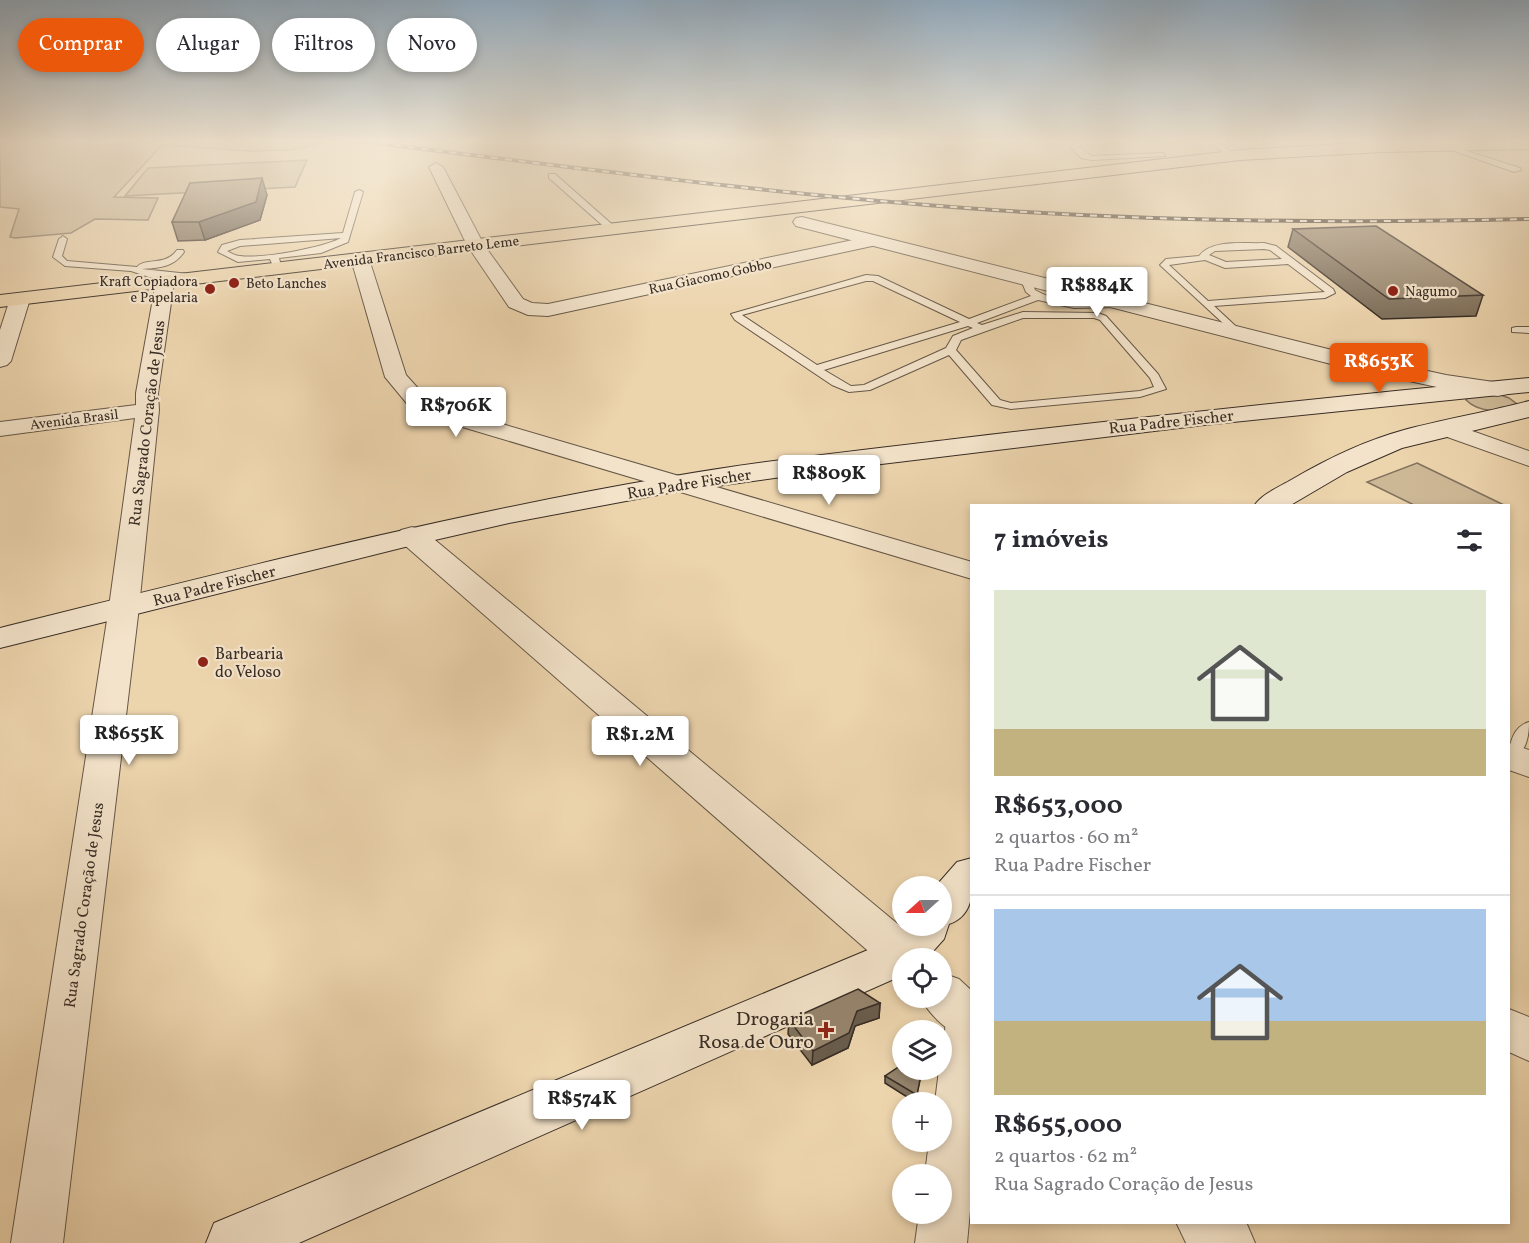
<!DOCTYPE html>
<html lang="pt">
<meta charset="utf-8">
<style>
:root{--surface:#fff;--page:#f7f7f7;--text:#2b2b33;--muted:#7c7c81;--line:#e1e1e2;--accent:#ea580c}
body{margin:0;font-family:Vollkorn,serif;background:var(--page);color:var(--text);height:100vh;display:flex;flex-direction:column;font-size:22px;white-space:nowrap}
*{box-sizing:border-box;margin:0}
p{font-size:20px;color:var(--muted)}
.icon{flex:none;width:33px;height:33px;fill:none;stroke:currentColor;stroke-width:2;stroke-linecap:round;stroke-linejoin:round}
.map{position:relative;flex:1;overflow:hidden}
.drawer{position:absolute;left:970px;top:504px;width:540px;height:720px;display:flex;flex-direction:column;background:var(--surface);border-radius:0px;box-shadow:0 3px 9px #0003}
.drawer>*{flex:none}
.guide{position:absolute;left:18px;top:18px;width:570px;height:54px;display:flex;gap:12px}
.needle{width:39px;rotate:249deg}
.buttons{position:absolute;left:892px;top:876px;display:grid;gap:12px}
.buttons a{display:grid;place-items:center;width:60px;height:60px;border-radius:50%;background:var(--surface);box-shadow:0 3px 9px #0003;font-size:30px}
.price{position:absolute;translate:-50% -51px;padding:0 14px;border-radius:6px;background:#fff;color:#222;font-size:20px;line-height:39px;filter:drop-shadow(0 2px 3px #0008)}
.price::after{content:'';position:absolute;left:50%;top:36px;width:18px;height:14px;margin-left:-9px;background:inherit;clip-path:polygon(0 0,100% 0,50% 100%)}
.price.on{background:var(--accent);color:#fff}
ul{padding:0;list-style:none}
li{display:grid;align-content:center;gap:12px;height:318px;padding:0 24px}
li+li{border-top:2px solid var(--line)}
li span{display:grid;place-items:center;height:186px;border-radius:0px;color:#555}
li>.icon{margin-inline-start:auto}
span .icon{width:108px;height:108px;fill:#fffc;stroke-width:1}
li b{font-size:26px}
h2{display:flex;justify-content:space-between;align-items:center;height:72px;padding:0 24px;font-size:26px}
.tag{padding:0 21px;border-radius:27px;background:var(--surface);box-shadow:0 3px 9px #0003;font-size:21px;line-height:54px}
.tag.on{background:var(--accent);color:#fff}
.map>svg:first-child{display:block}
.green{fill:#cdb896;stroke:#82725e;stroke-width:1.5}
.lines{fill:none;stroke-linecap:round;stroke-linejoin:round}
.service-casing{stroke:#655747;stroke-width:2}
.minor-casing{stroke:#655747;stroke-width:2}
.tertiary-casing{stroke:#655747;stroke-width:2}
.secondary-casing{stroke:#382d25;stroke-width:2}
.primary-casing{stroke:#382d25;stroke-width:2}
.service{fill:#f3e3ca;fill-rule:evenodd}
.minor{fill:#f3e3ca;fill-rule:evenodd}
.tertiary{fill:#f3e3ca;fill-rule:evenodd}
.secondary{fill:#f3e3ca;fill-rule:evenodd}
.primary{fill:#ecd4ad;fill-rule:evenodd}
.rail-casing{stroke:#382d25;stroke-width:4}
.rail{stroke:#f3e3ca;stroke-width:2;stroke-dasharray:7;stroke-linecap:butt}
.wall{fill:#81725d;stroke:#382d25;stroke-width:1.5}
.shaded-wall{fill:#695c4c;stroke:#382d25;stroke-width:1.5}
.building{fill:#96846c;stroke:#382d25;stroke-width:1.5}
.poi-dot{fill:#8f2418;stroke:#f3e3ca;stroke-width:2}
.labels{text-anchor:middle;stroke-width:4.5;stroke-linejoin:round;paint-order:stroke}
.far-street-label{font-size:14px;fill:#382d25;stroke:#f3e3ca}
.far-poi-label{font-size:14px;fill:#382d25;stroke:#f3e3ca;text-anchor:start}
.street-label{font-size:16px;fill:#382d25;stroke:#f3e3ca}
.poi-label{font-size:16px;fill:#382d25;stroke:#f3e3ca;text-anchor:start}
.near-poi-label{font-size:20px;fill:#382d25;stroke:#f3e3ca;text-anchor:end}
</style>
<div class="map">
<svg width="1529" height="1243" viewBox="0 0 1529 1243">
<rect width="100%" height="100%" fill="#ecd4ad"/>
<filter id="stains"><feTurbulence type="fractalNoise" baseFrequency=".00333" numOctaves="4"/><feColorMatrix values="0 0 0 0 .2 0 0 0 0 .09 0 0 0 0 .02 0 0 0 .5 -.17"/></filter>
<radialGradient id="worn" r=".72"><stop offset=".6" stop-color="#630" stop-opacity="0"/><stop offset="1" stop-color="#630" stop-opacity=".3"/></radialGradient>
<g class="green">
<path d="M0 140H318L327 142 291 150 251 151 162 145 114 197 158 198 148 220 95 219 71 233 15 238 10 237 19 209 0 207Z"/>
<path d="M307 160 295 187 125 196 148 168Z"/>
<path d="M1495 393 1509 398 1517 404 1516 406C1500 412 1479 413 1466 400L1468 397Z"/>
<path d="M1417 463 1504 505H1414L1367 482Z"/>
</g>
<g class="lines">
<defs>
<g id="service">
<path d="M1151 140 1081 145 1078 147 1092 156 1163 153 1165 156 1092 160 1081 158 1071 147 1079 141Z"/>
<path d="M1207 140H1215L1237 156 1230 158Z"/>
<path d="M1445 144 1520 168 1521 170 1514 172 1443 147Z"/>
<path d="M549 174H555L615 227V231H609L549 178Z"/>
<path d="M359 190 363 192 348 242 321 253 279 258 281 266 277 269 273 266 270 259 238 262 218 252 222 245 240 240 343 233 355 192ZM341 238C322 248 262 259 240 256 236 256 231 253 227 251L240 246Z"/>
<path d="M63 236 67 239 62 256 67 261 137 267C145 257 165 267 177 250H183L184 252C174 267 159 268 142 269L189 274 194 277 189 280 149 277 131 271 65 266 53 257 59 239Z"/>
<path d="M1264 243 1276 246 1333 289 1335 293 1325 298 1214 306 1242 332V336L1238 337 1160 265 1166 259 1199 256C1212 239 1244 244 1264 243ZM1264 249 1270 250 1282 259 1226 262 1209 255 1215 251ZM1205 260 1225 268 1288 264 1325 292 1208 301 1169 265Z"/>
<path d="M866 275 878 276 969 319 1031 296 1026 292 1021 280 1026 277 1031 280 1035 290C1069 309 1089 297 1122 302L1124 304 1119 307 1074 308 1038 300 977 323 982 325 1023 312 1098 313 1106 316 1158 374 1166 389 1140 397 1011 409 992 405 949 355 870 390 849 392 832 385 735 320 731 314ZM866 281H873L960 322 817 365 742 315ZM1023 318H1094L1100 320 1150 378 1154 387 1140 391 1011 403 1000 400 956 350 961 340ZM968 326 973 328 953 336 946 348 864 385 851 386 824 370Z"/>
<path d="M1516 327H1529V333L1512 332V328Z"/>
<path d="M1529 722C1529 737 1526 755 1509 760 1509 745 1512 727 1529 722Z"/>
</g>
<g id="minor">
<path d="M436 163 443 167 484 245 523 299 532 303 548 304 872 236 878 237 881 241 878 245 872 246 548 316 528 315 509 307 467 245 429 167Z"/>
<path d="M360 254 366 255 369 259 406 375 425 396 475 416 972 562V579L459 426 409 406 385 377 351 259 354 255Z"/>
<path d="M165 276 172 278 174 282 158 393 159 410 139 607 63 1243H11L109 607 135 418 0 436V422L136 405V393L156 282 158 278Z"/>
<path d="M20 293 27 295 30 299 11 361 7 365 0 367V330L10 299 13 295Z"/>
<path d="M1444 421 1529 451V466L1436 433 1432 428 1436 423Z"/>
<path d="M1509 743 1529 750V777L1509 770Z"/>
<path d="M968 999 972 1000V1190L967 1243H915L919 1214H942V1174H925L929 1142H942V1102H935L939 1070H942L946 1018 953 1005Z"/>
<path d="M1509 1009 1529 1017V1061L1509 1052Z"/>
</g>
<g id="tertiary">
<path d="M802 217 1332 350 1446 375 1507 384 1510 389 1507 394 1498 396 1446 389 1331 364 796 226 793 222 796 218Z"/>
<path d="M412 527 423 530 923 945 930 958H903V976L891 971 401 542 397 536 401 530Z"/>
<path d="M942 973 959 979 972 991V1042C951 1034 931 1018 921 998H942Z"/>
<path d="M1176 1222H1246L1255 1243H1186Z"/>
</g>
<g id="secondary">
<path d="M1529 378V392L1204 425 840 469 674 492 509 523 413 545 0 648V628C222 573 444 515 669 477 766 460 865 450 963 438 1151 416 1340 396 1529 378Z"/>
<path d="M1529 401V417L1402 448 1347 472 1289 506H1254C1262 494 1279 487 1291 480 1327 459 1364 441 1404 430 1445 419 1488 412 1529 401Z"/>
<path d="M972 858C972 882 978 914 949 924L944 939 927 958H903V975L299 1243H206L214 1223 887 942 903 924V926H942V886H936L957 862Z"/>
</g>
<path id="primary" d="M1529 140V149L1383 152 1240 160 0 307V295L1240 150 1359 143Z"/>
</defs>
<use href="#service" class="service-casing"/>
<use href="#minor" class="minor-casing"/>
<use href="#tertiary" class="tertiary-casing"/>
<use href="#secondary" class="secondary-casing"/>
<use href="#primary" class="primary-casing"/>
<use href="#service" class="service"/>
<use href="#minor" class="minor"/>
<use href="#tertiary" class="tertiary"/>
<use href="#secondary" class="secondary"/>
<use href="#primary" class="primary"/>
<defs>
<path id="rail" d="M352 140C576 168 799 198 1025 212 1193 222 1361 223 1529 219"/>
</defs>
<use href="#rail" class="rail-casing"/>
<use href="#rail" class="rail"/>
</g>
<g class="wall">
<path d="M267 195 260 220 205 240 178 241 172 222Z"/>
<path d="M1293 229 1483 295 1476 316 1382 319 1288 247Z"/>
<path d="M880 1003 879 1018 855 1026 848 1048 812 1065 788 1034 789 1020Z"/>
<path d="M922 1070 915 1102 885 1083V1076Z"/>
</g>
<g class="shaded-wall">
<path d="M262 178 267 195 260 220 205 240 199 222Z"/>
<path d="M880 1003 879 1018 855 1026 848 1048 812 1065 813 1051 857 1011Z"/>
</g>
<g class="building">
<path d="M262 178 256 202 199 222H172L190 183Z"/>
<path d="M1376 226 1483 295 1389 299 1293 229Z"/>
<path d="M858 989 880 1003 857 1011 849 1033 813 1051 789 1020Z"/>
<path d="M903 1064V1070H922L917 1095 885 1076Z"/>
</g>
<linearGradient id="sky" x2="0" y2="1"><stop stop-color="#91aabe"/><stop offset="0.45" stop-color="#f6ecda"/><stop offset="1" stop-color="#f6ecda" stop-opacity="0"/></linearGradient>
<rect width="1529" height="314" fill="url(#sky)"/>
<g class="poi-dot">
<circle cx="234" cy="283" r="6"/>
<circle cx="210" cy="289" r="6"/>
<circle cx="1393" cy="291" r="6"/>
<circle cx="203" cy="662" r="6"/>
<path d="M823 1021h6v6h6v6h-6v6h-6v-6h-6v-6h6z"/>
</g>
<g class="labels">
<g class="far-street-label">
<text transform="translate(421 252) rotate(-7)" y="5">Avenida Francisco Barreto Leme</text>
<text transform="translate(710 276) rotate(-12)" y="5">Rua Giacomo Gobbo</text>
<text transform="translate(74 419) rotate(-7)" y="5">Avenida Brasil</text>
</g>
<g class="far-poi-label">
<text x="198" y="286" text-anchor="end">Kraft Copiadora<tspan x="198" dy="16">e Papelaria</tspan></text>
<text x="246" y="288">Beto Lanches</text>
<text x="1405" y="296">Nagumo</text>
</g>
<g class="street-label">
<text transform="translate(1171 421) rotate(-6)" y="6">Rua Padre Fischer</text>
<text transform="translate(146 423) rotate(-83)" y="6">Rua Sagrado Coração de Jesus</text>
<text transform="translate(689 483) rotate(-9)" y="6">Rua Padre Fischer</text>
<text transform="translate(214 585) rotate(-14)" y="6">Rua Padre Fischer</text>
<text transform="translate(83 905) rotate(-82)" y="6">Rua Sagrado Coração de Jesus</text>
</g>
<g class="poi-label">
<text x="215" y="659">Barbearia<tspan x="215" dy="18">do Veloso</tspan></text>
</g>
<g class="near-poi-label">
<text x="814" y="1025">Drogaria<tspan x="814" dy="23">Rosa de Ouro</tspan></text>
</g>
</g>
<rect width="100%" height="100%" filter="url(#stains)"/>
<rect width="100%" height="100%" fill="url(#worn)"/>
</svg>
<div class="buttons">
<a><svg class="needle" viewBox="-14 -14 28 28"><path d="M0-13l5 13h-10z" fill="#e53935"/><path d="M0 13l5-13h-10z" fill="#7c7c81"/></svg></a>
<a><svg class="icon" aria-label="locate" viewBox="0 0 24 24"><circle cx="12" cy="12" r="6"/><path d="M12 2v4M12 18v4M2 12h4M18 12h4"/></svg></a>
<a><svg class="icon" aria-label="layers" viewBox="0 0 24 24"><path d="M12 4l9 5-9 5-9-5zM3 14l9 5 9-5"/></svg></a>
<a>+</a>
<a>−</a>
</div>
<b class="price" style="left:1097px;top:318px">R$884K</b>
<b class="price on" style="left:1379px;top:394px">R$653K</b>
<b class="price" style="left:456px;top:438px">R$706K</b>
<b class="price" style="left:829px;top:506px">R$809K</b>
<b class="price" style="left:129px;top:766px">R$655K</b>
<b class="price" style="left:640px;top:767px">R$1.2M</b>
<b class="price" style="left:582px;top:1131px">R$574K</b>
<div class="guide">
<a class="tag on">Comprar</a>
<a class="tag">Alugar</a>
<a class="tag">Filtros</a>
<a class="tag">Novo</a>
</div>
<section class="drawer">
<h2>7 imóveis<svg class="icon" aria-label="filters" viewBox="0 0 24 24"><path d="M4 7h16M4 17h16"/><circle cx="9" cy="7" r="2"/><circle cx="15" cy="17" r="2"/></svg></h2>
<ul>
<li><span style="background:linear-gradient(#dfe7d0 75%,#c2b280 0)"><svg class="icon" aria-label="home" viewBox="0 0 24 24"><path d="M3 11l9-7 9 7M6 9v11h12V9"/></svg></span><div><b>R$653,000</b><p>2 quartos · 60 m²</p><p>Rua Padre Fischer</p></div></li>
<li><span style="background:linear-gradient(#a9c7e8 60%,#c2b280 0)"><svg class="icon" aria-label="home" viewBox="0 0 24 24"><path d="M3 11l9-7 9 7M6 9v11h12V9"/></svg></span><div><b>R$655,000</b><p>2 quartos · 62 m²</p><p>Rua Sagrado Coração de Jesus</p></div></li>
</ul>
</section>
</div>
